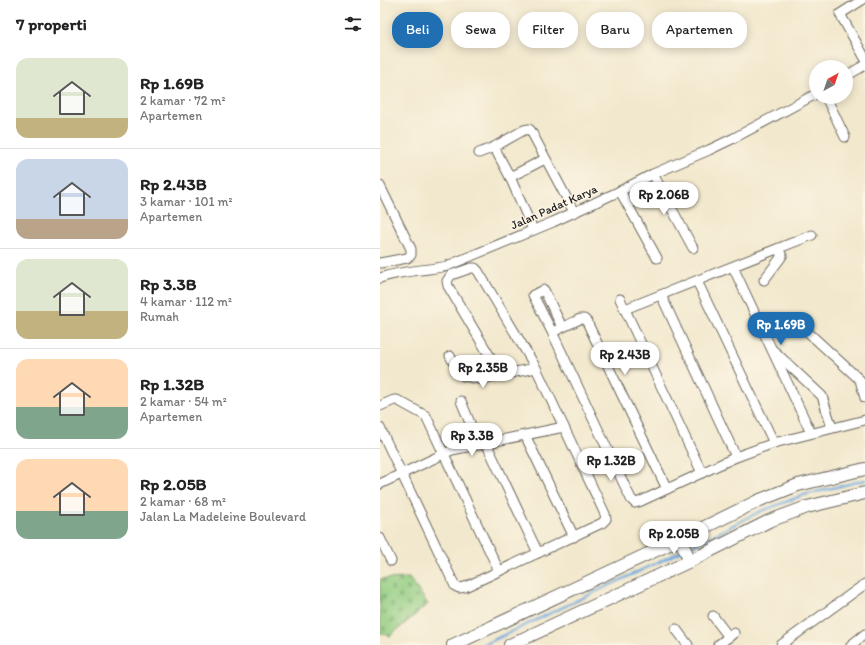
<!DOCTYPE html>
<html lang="id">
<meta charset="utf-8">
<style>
:root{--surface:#fff;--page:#f6f6f6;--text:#222;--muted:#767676;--line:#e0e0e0;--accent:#1f6fb2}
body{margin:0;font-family:Itim,sans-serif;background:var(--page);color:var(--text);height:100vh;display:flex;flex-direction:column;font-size:15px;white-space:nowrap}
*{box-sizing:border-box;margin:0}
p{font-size:13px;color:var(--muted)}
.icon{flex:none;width:22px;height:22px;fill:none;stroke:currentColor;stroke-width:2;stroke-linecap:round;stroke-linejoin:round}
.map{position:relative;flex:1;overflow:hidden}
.sheet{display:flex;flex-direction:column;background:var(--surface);width:380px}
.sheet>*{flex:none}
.top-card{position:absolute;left:12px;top:12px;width:380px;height:36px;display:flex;gap:8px}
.needle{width:26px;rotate:40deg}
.fabs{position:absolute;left:429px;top:60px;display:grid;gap:8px}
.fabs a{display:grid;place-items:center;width:44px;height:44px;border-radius:50%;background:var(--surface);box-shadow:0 2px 10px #0003;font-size:20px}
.price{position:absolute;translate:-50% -34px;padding:0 9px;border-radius:14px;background:#fff;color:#222;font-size:13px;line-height:26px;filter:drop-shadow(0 1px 2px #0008)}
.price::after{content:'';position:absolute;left:50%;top:24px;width:12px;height:9px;margin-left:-6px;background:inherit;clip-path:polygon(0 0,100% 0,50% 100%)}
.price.on{background:var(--accent);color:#fff}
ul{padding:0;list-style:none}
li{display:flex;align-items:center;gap:12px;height:100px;padding:0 16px}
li+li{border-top:1px solid var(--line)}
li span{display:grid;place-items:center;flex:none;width:112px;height:80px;border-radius:12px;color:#555}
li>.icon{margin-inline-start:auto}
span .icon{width:48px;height:48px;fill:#fffc;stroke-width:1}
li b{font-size:17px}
h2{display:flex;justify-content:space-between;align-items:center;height:48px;padding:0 16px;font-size:17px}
.tag{padding:0 14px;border-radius:16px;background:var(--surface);box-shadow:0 2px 10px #0003;font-size:14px;line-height:36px}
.tag.on{background:var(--accent);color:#fff}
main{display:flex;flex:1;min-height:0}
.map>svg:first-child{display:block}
.cemetery{fill:url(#cemetery-stones);stroke:#56744e}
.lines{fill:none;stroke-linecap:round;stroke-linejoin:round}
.stream{stroke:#6aa8dc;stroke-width:2.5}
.street-casing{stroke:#67635a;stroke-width:11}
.secondary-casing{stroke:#67635a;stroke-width:14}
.street{stroke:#fff;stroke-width:9}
.secondary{stroke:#fff;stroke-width:12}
.labels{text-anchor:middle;stroke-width:3;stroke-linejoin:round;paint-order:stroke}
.street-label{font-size:12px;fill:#1c1c1c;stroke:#fcf5e5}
</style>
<main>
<section class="sheet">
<h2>7 properti<svg class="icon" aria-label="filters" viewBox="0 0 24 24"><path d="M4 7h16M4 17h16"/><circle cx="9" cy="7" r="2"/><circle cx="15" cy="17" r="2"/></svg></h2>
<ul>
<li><span style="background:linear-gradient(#dfe7d0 75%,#c2b280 0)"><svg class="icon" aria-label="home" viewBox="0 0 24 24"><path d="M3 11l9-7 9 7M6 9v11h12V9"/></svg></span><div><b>Rp 1.69B</b><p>2 kamar · 72 m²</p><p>Apartemen</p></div></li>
<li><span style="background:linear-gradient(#c9d6e8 75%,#b9a48a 0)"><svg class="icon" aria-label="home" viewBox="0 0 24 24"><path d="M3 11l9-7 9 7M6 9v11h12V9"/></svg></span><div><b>Rp 2.43B</b><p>3 kamar · 101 m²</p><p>Apartemen</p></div></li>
<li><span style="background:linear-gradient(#dfe7d0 65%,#c2b280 0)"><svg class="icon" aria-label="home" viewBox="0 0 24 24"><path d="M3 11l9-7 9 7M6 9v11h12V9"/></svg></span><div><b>Rp 3.3B</b><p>4 kamar · 112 m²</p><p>Rumah</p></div></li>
<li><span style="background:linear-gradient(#ffd9b3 60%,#7fa58c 0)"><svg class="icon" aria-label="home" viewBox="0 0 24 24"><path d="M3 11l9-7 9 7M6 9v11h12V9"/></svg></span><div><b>Rp 1.32B</b><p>2 kamar · 54 m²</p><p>Apartemen</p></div></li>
<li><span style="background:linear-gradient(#ffd9b3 65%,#7fa58c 0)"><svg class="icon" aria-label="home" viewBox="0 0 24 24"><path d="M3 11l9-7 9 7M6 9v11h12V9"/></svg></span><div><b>Rp 2.05B</b><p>2 kamar · 68 m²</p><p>Jalan La Madeleine Boulevard</p></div></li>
</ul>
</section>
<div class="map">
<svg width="485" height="645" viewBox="0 0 485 645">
<defs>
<pattern id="cemetery-stones" width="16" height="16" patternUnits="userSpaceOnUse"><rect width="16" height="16" fill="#91cc80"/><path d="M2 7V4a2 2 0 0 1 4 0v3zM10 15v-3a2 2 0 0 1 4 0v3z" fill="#7caf6e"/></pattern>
</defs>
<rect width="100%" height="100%" fill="#fcf5e5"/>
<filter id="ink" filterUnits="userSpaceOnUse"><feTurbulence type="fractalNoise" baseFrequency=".025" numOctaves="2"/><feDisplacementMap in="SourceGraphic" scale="8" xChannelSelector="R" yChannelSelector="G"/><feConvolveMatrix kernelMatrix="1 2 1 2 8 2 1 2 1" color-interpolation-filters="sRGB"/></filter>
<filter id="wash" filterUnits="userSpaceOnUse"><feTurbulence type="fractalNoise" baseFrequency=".012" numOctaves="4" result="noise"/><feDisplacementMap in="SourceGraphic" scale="16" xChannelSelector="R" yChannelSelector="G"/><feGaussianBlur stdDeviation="0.9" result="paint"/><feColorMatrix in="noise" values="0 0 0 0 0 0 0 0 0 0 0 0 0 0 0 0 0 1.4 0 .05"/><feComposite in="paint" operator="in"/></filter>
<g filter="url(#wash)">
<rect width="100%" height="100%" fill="#f2e8cd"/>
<path class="cemetery" d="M29 578 48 604 10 636 0 633V579Z"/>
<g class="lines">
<g class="stream">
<path d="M308 548 379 512 424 495 485 480"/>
<path d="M103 645 302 551"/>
</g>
</g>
</g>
<g filter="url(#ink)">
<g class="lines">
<defs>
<g id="street">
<path d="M482 0 460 14 485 58"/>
<path d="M466 76 485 65"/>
<path d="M446 97 465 137"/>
<path d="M99 153 114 147"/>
<path d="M273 174 313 248"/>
<path d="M130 177 165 159"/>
<path d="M0 186 31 249V255L27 258 0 263"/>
<path d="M240 191 277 258"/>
<path d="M153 230 130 177 114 147 144 130 149 129 151 131 194 212"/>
<path d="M353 267 431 433"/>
<path d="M0 278C22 270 45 271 67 266L173 222 240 191 273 174 329 150 354 138 436 94"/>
<path d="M384 280 402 256 398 249"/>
<path d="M317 281 394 443"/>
<path d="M281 295 356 457"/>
<path d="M240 299 322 473"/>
<path d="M245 309 432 235"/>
<path d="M182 327 164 290 153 295 172 332 251 499 255 503 259 502 356 457 394 443 485 420"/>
<path d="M404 329 418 323 480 380 485 398"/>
<path d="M177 330 200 319H204L207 322 287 489"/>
<path d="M394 351 442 396 452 428"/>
<path d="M70 356 78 371 84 376 99 379 156 368"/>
<path d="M81 401 99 445"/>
<path d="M0 406 14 400H17L46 416 119 571"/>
<path d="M0 428 75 586 79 588 85 587 222 523 226 519 225 514 156 368 98 271 95 268H91L71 275 67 281 68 286 121 375"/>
<path d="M145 435 194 537"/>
<path d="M106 443 158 553"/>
<path d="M0 484 72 450 184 427"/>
<path d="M0 538 11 561"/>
<path d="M333 616 349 637"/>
<path d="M296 629 308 645"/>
<path d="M338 645 354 633"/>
<path d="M401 645 485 584"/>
<path d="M471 645 485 634"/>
</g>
<g id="secondary">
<path d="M300 539 310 561"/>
<path d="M73 645 300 539 380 500 418 485 485 469"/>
<path d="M130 645 310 561 389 521 427 507 485 493"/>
</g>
</defs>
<use href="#street" class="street-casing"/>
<use href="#secondary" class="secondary-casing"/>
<use href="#street" class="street"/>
<use href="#secondary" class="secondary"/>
</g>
</g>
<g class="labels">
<g class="street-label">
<text transform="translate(174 207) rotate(-24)" y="4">Jalan Padat Karya</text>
</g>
</g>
</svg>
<div class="fabs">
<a><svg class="needle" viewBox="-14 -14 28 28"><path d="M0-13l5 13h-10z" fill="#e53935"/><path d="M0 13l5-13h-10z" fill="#767676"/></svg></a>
</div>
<b class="price" style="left:284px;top:216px">Rp 2.06B</b>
<b class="price on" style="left:401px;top:346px">Rp 1.69B</b>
<b class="price" style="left:245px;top:376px">Rp 2.43B</b>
<b class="price" style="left:103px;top:389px">Rp 2.35B</b>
<b class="price" style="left:92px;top:457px">Rp 3.3B</b>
<b class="price" style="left:231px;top:482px">Rp 1.32B</b>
<b class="price" style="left:294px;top:555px">Rp 2.05B</b>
<div class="top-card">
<a class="tag on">Beli</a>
<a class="tag">Sewa</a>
<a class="tag">Filter</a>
<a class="tag">Baru</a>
<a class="tag">Apartemen</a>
</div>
</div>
</main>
